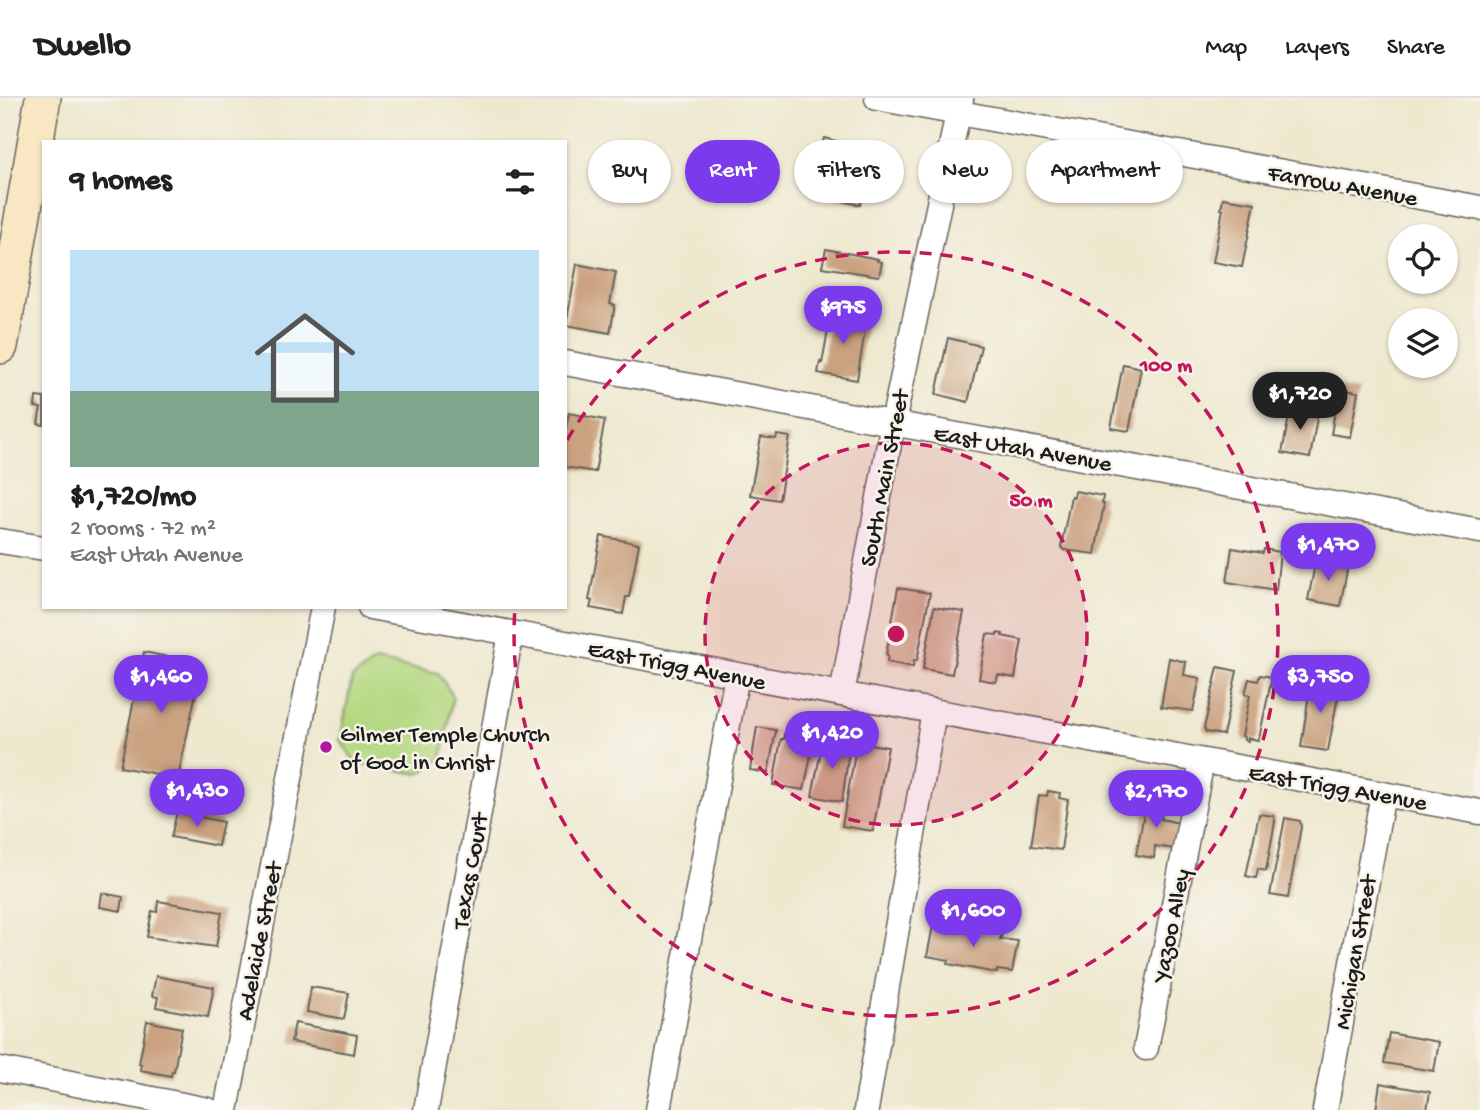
<!DOCTYPE html>
<meta charset="utf-8">
<style>
:root{--surface:#fff;--page:#f2f2f2;--text:#202124;--muted:#757577;--line:#e0e0e0;--accent:#7c3aed}
body{margin:0;font-family:"Gochi Hand",sans-serif;background:var(--page);color:var(--text);height:100vh;display:flex;flex-direction:column;font-size:26px;white-space:nowrap}
*{box-sizing:border-box;margin:0}
p{font-size:23px;color:var(--muted)}
.icon{flex:none;width:38px;height:38px;fill:none;stroke:currentColor;stroke-width:2;stroke-linecap:round;stroke-linejoin:round}
.map{position:relative;flex:1;overflow:hidden}
.details{position:absolute;left:42px;top:42px;width:525px;height:469px;display:flex;flex-direction:column;background:var(--surface);border-radius:0px;box-shadow:0 2px 5px #0004}
.details>*{flex:none}
.guide{position:absolute;left:588px;top:42px;width:665px;height:63px;display:flex;gap:14px}
.controls{position:absolute;left:1388px;top:126px;display:grid;gap:14px}
.controls a{display:grid;place-items:center;width:70px;height:70px;border-radius:50%;background:var(--surface);box-shadow:0 2px 5px #0004;font-size:35px}
.price{position:absolute;translate:-50% -60px;padding:0 16px;border-radius:24px;background:var(--accent);color:#fff;font-size:23px;line-height:46px;filter:drop-shadow(0 2px 4px #0008)}
.price::after{content:'';position:absolute;left:50%;top:42px;width:21px;height:16px;margin-left:-10px;background:inherit;clip-path:polygon(0 0,100% 0,50% 100%)}
.price.selected{background:#222;color:#fff}
ul{padding:0;list-style:none}
li{display:grid;align-content:center;gap:14px;height:371px;padding:0 28px}
li+li{border-top:2px solid var(--line)}
li span{display:grid;place-items:center;height:217px;border-radius:0px;color:#555}
li>.icon{margin-inline-start:auto}
span .icon{width:126px;height:126px;fill:#fffc;stroke-width:1}
li b{font-size:30px}
h2{display:flex;justify-content:space-between;align-items:center;height:84px;padding:0 28px;font-size:30px}
.chip{padding:0 24px;border-radius:32px;background:var(--surface);box-shadow:0 2px 5px #0004;font-size:24px;line-height:63px}
.chip.selected{background:var(--accent);color:#fff}
header{display:flex;align-items:center;gap:42px;box-sizing:border-box;height:98px;padding:0 35px;background:var(--surface);border-bottom:2px solid var(--line)}
header strong{font-size:33px}
nav{display:flex;gap:38px;margin-inline-start:auto;font-size:24px}
.map>svg:first-child{display:block}
.green{fill:#b3d880;stroke:#687a4e;stroke-width:2}
.building{fill:#caa280}
.lines{fill:none;stroke-linecap:round;stroke-linejoin:round}
.street-casing{stroke:#66635b;stroke-width:27}
.secondary-casing{stroke:#66635b;stroke-width:38}
.street{stroke:#fff;stroke-width:24}
.secondary{stroke:#f9e7c3;stroke-width:35}
.ring{fill:none;stroke:#c2185b;stroke-width:3.5;stroke-dasharray:12 9}
.poi-dot{fill:#b5179e;stroke:#f7f3e8;stroke-width:2.5}
.labels{text-anchor:middle;stroke-width:5;stroke-linejoin:round;paint-order:stroke}
.street-label{font-size:24px;fill:#1c1c1c;stroke:#f7f3e8}
.poi-label{font-size:24px;fill:#1c1c1c;stroke:#f7f3e8;text-anchor:start}
.centre{fill:#c2185b;stroke:#f7f3e8;stroke-width:3.5}
.ring-label{font-size:21px;text-anchor:middle;font-weight:bold;fill:#c2185b;stroke:#f7f3e8;stroke-width:5;stroke-linejoin:round;paint-order:stroke}
</style>
<header>
<strong>Dwello</strong>
<nav><a>Map</a><a>Layers</a><a>Share</a></nav>
</header>
<div class="map">
<svg width="1480" height="1012" viewBox="0 0 1480 1012">
<rect width="100%" height="100%" fill="#f7f3e8"/>
<filter id="ink" filterUnits="userSpaceOnUse"><feTurbulence type="fractalNoise" baseFrequency=".0143" numOctaves="2"/><feDisplacementMap in="SourceGraphic" scale="14" xChannelSelector="R" yChannelSelector="G"/><feConvolveMatrix kernelMatrix="1 2 1 2 8 2 1 2 1" color-interpolation-filters="sRGB"/></filter>
<filter id="wash" filterUnits="userSpaceOnUse"><feTurbulence type="fractalNoise" baseFrequency=".00686" numOctaves="4" result="noise"/><feDisplacementMap in="SourceGraphic" scale="28" xChannelSelector="R" yChannelSelector="G"/><feGaussianBlur stdDeviation="1.57" result="paint"/><feColorMatrix in="noise" values="0 0 0 0 0 0 0 0 0 0 0 0 0 0 0 0 0 1.4 0 .05"/><feComposite in="paint" operator="in"/></filter>
<g filter="url(#wash)">
<rect width="100%" height="100%" fill="#eee8cf"/>
<path class="green" d="M375 563 438 575 453 598 442 660 419 676 356 665 340 642 352 580Z"/>
<g id="blocks">
<g class="building">
<path d="M824 40 887 56 884 68 887 69 885 78H882L879 98 863 95 860 107 809 95Z"/>
<path d="M1223 100 1255 105 1242 169 1213 164 1223 111H1221Z"/>
<path d="M826 151 878 161 877 163 882 164 879 178 822 169Z"/>
<path d="M577 166 616 174 610 206 615 207 610 235 566 227Z"/>
<path d="M832 211 857 216 855 224 866 226 857 282 818 275 820 264 822 265Z"/>
<path d="M948 240 981 248 968 304 936 296Z"/>
<path d="M1123 266 1141 270 1129 333 1111 330Z"/>
<path d="M1339 291 1358 294 1350 339 1331 336Z"/>
<path d="M36 299 44 300V327L38 326 41 310 35 309Z"/>
<path d="M1291 308 1318 314 1310 360 1282 355Z"/>
<path d="M569 315 605 322 595 374 565 369V334Z"/>
<path d="M777 337 790 339 779 402 750 397 761 339 776 341Z"/>
<path d="M1075 393 1103 398 1102 405 1104 406 1095 456 1064 452 1061 449 1071 398 1074 399Z"/>
<path d="M601 438 639 446 629 499H626L623 516 590 510 592 503 589 502Z"/>
<path d="M1232 450 1263 455 1264 451 1280 454 1276 492 1227 484Z"/>
<path d="M1316 461 1348 468 1340 508 1308 502Z"/>
<path d="M898 490 930 495 917 563 914 562 913 569 887 564 888 557H886Z"/>
<path d="M934 509 964 514 952 576 923 571Z"/>
<path d="M997 535 1003 536 1002 538 1022 542 1015 580 998 577 996 584 979 581 987 536 997 537Z"/>
<path d="M144 554 202 566 178 680 120 669Z"/>
<path d="M1169 560 1186 564 1184 577 1200 580 1193 613 1161 609Z"/>
<path d="M1218 569 1237 573 1223 637 1206 634 1204 630Z"/>
<path d="M1260 577 1272 579 1260 636 1258 642 1248 640V643L1244 642V639L1242 638 1250 597 1245 596 1249 581 1258 583Z"/>
<path d="M1311 582 1340 587 1328 653 1301 649Z"/>
<path d="M757 629 776 632 768 675 750 672Z"/>
<path d="M784 636 811 641 810 647H813L804 692 773 687 781 641H784Z"/>
<path d="M826 641 850 645 842 704 812 698 822 647 825 648Z"/>
<path d="M857 644 888 649 873 733 842 728Z"/>
<path d="M1048 693 1060 695 1059 700 1068 702 1061 752 1031 748 1039 697 1047 698Z"/>
<path d="M1147 700 1163 702 1161 721 1179 725 1174 751 1155 748 1154 760 1136 757Z"/>
<path d="M177 714 223 724 218 748 171 739Z"/>
<path d="M1259 716 1274 718 1275 724 1266 773 1258 771 1256 780 1246 778Z"/>
<path d="M1285 720 1300 723 1301 729 1288 800 1270 797Z"/>
<path d="M102 795 123 799 121 813 100 809Z"/>
<path d="M158 803 222 814 216 849 147 839 152 813 157 814Z"/>
<path d="M951 827 1002 836 1000 841 1018 843 1012 874 997 872V875L948 866 949 862 927 858 933 828 951 831Z"/>
<path d="M156 878 214 889 208 919 156 909 158 899 152 898Z"/>
<path d="M311 889 349 895 344 921 307 914Z"/>
<path d="M147 923 182 930 174 973H172L171 978 140 972 141 966H139Z"/>
<path d="M295 925 357 937 354 956 291 944Z"/>
<path d="M1389 935 1439 944 1434 973 1384 965Z"/>
<path d="M1380 985 1430 994 1427 1012H1376Z"/>
</g>
</g>
</g>
<g filter="url(#ink)">
<use href="#blocks" fill-opacity="0" stroke="#66635b" stroke-width="2"/>
<g class="lines">
<defs>
<g id="street">
<path d="M877 0 1480 110"/>
<path d="M565 265 1480 433"/>
<path d="M0 443 44 450"/>
<path d="M370 509 1480 714"/>
<path d="M842 596 893 325 961 1"/>
<path d="M1146 950 1202 663"/>
<path d="M0 971 208 1012"/>
<path d="M226 1012 323 509"/>
<path d="M426 1012 511 535"/>
<path d="M658 1012 737 577"/>
<path d="M866 1012 934 613"/>
<path d="M1325 1012 1383 696"/>
</g>
<path id="secondary" d="M0 248 43 0"/>
</defs>
<use href="#street" class="street-casing"/>
<use href="#secondary" class="secondary-casing"/>
<use href="#street" class="street"/>
<use href="#secondary" class="secondary"/>
</g>
</g>
<circle cx="896" cy="536" r="191" fill="#c2185b" fill-opacity=".12"/>
<g class="ring">
<circle cx="896" cy="536" r="191"/>
<path d="M567 342A382 382 0 1 1 515 509"/>
</g>
<circle class="poi-dot" cx="326" cy="649" r="7"/>
<g class="labels">
<g class="street-label">
<text transform="translate(1343 86) rotate(10)" y="8">Farrow Avenue</text>
<text transform="translate(1023 349) rotate(10)" y="8">East Utah Avenue</text>
<text transform="translate(883 380) rotate(-79)" y="8">South Main Street</text>
<text transform="translate(677 566) rotate(11)" y="8">East Trigg Avenue</text>
<text transform="translate(1338 688) rotate(10)" y="8">East Trigg Avenue</text>
<text transform="translate(469 773) rotate(-80)" y="8">Texas Court</text>
<text transform="translate(1170 827) rotate(-79)" y="8">Yazoo Alley</text>
<text transform="translate(258 843) rotate(-79)" y="8">Adelaide Street</text>
<text transform="translate(1354 854) rotate(-80)" y="8">Michigan Street</text>
</g>
<g class="poi-label">
<text x="340" y="643">Gilmer Temple Church<tspan x="340" dy="28">of God in Christ</tspan></text>
</g>
</g>
<circle cx="896" cy="536" r="10" class="centre"/>
<g class="ring-label">
<text x="1166" y="273">100 m</text>
<text x="1031" y="408">50 m</text>
</g>
</svg>
<div class="controls">
<a><svg class="icon" aria-label="locate" viewBox="0 0 24 24"><circle cx="12" cy="12" r="6"/><path d="M12 2v4M12 18v4M2 12h4M18 12h4"/></svg></a>
<a><svg class="icon" aria-label="layers" viewBox="0 0 24 24"><path d="M12 4l9 5-9 5-9-5zM3 14l9 5 9-5"/></svg></a>
</div>
<b class="price" style="left:843px;top:248px">$975</b>
<b class="price selected" style="left:1300px;top:334px">$1,720</b>
<b class="price" style="left:1328px;top:485px">$1,470</b>
<b class="price" style="left:161px;top:617px">$1,460</b>
<b class="price" style="left:1320px;top:617px">$3,750</b>
<b class="price" style="left:832px;top:673px">$1,420</b>
<b class="price" style="left:197px;top:731px">$1,430</b>
<b class="price" style="left:1156px;top:732px">$2,170</b>
<b class="price" style="left:973px;top:851px">$1,600</b>
<div class="guide">
<a class="chip">Buy</a>
<a class="chip selected">Rent</a>
<a class="chip">Filters</a>
<a class="chip">New</a>
<a class="chip">Apartment</a>
</div>
<section class="details">
<h2>9 homes<svg class="icon" aria-label="filters" viewBox="0 0 24 24"><path d="M4 7h16M4 17h16"/><circle cx="9" cy="7" r="2"/><circle cx="15" cy="17" r="2"/></svg></h2>
<ul>
<li><span style="background:linear-gradient(#bfe0f5 65%,#7fa58c 0)"><svg class="icon" aria-label="home" viewBox="0 0 24 24"><path d="M3 11l9-7 9 7M6 9v11h12V9"/></svg></span><div><b>$1,720/mo</b><p>2 rooms · 72 m²</p><p>East Utah Avenue</p></div></li>
</ul>
</section>
</div>
